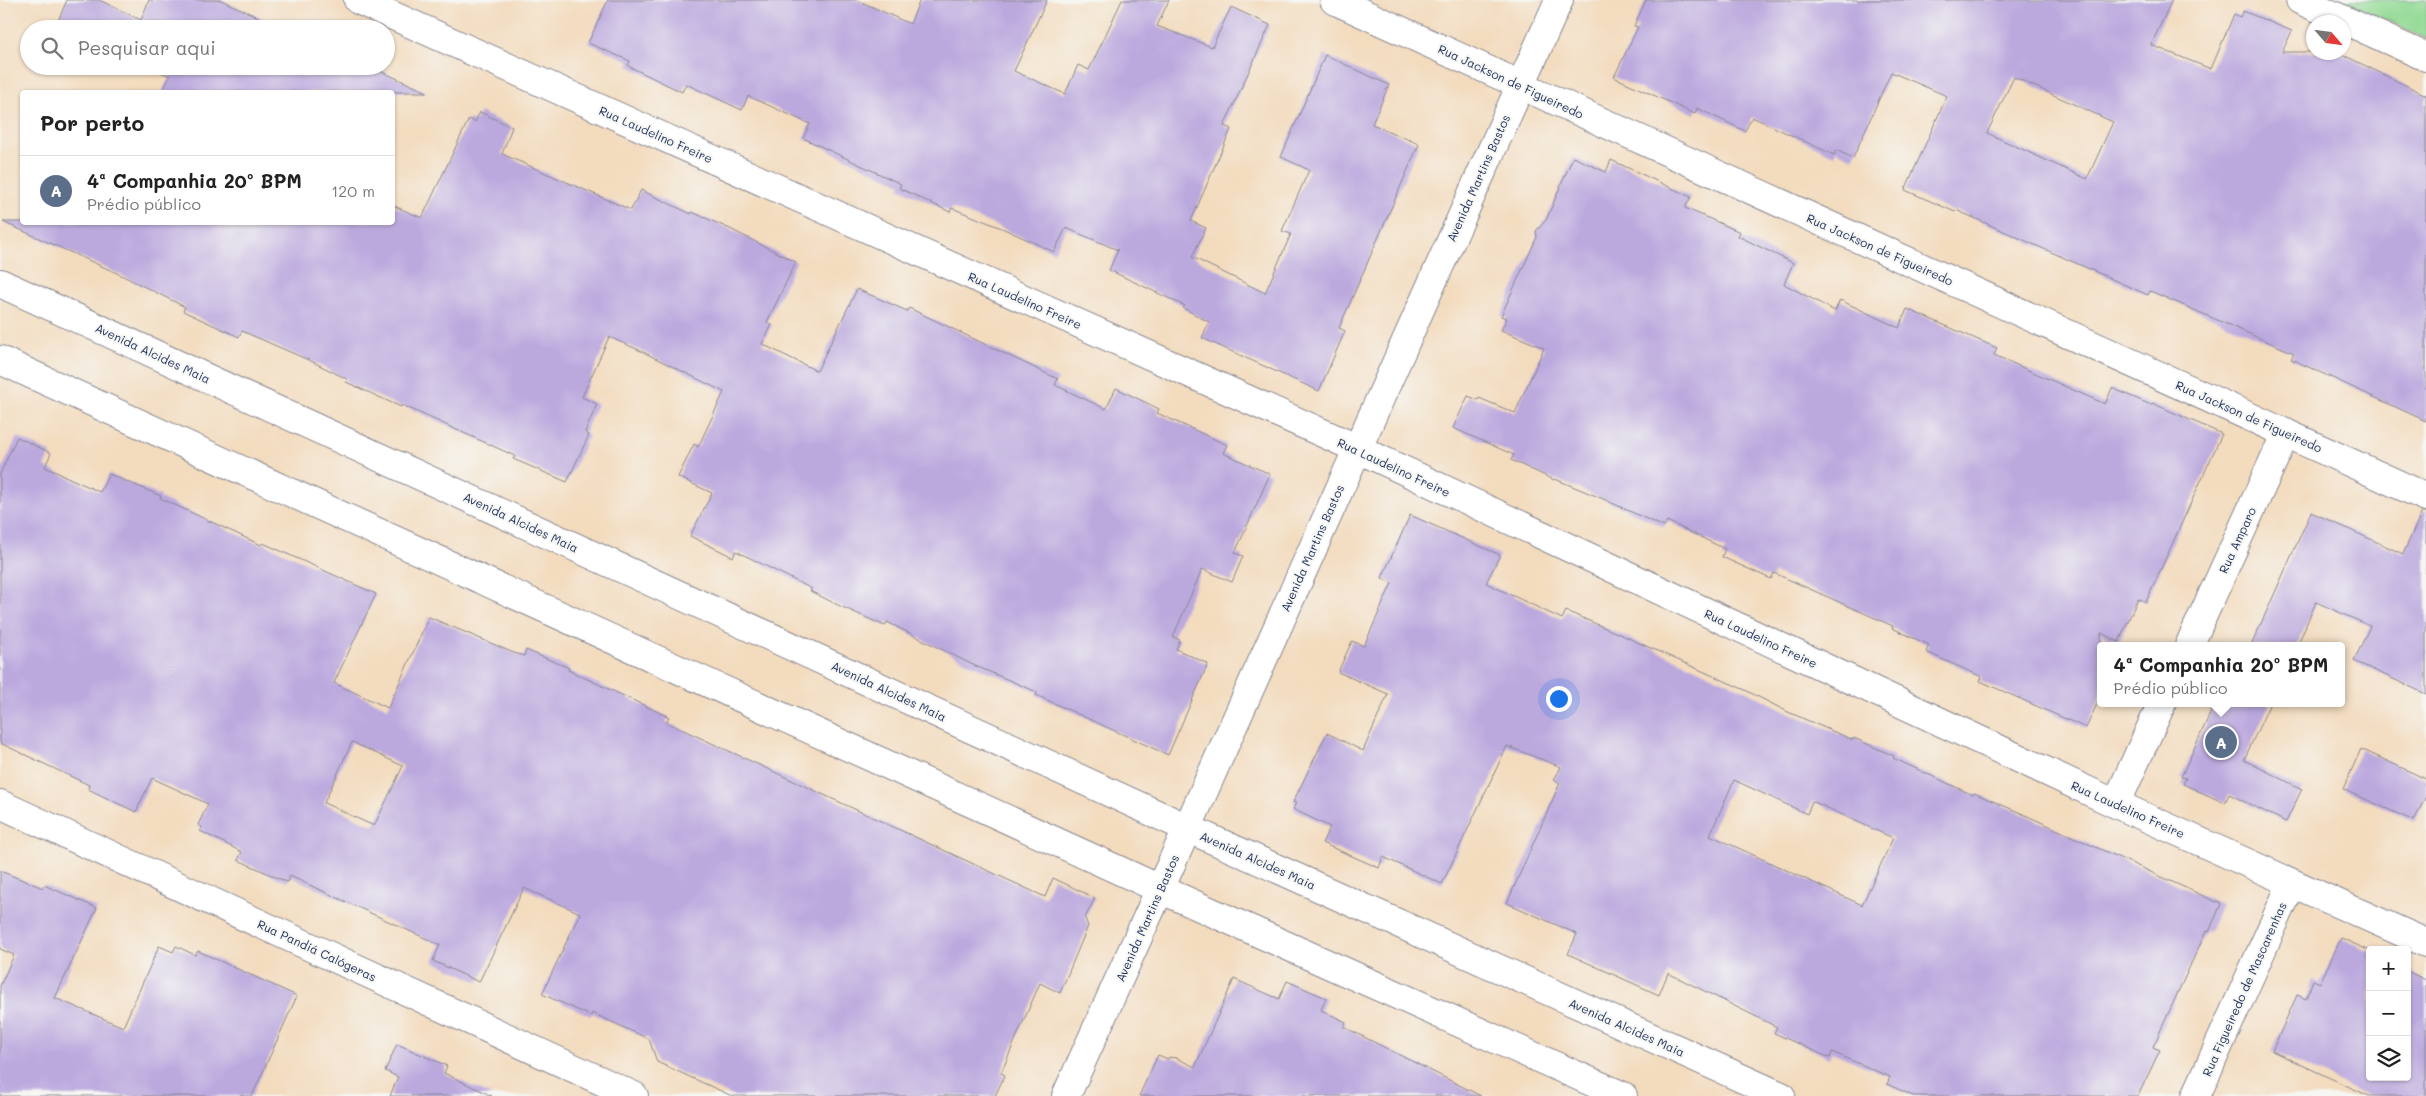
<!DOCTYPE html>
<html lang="pt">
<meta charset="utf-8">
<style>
:root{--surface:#fff;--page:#f2f2f2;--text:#222;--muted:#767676;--line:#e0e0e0;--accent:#0f766e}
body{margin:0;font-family:Mali,sans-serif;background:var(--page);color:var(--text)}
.controls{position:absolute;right:15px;bottom:15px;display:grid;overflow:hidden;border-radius:5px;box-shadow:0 1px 4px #0004}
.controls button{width:45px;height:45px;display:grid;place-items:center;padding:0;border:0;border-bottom:1px solid var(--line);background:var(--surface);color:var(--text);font:25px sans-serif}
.compass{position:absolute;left:2306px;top:15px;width:45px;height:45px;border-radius:50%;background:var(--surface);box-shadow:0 1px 4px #0004;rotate:118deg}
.you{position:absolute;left:1558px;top:698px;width:18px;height:18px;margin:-12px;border:4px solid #fff;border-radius:50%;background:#1a73e8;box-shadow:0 0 0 8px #1a73e833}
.badge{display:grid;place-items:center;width:32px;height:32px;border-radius:50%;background:var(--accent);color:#fff;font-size:16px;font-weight:700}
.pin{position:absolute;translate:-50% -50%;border:2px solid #fff;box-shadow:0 1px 5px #0006}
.popup{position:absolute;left:2097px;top:642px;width:248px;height:65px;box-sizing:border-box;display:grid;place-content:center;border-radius:5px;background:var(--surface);filter:drop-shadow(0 1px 4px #0005);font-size:16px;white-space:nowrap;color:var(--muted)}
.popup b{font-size:19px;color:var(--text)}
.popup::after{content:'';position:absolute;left:50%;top:100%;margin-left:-10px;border:10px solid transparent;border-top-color:var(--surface)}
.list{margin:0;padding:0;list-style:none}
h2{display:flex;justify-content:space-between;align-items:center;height:65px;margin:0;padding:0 20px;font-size:21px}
h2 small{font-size:16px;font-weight:400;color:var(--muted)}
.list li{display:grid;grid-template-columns:32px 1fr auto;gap:15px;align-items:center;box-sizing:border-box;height:70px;padding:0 20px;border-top:1px solid var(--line)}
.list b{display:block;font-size:19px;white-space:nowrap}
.list p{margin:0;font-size:16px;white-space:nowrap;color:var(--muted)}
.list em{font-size:16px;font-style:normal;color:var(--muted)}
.icon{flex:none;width:28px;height:28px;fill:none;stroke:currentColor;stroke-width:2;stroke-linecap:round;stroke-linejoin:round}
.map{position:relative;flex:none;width:2426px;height:1096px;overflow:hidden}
.search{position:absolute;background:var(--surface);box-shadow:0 1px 4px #0004;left:20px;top:20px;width:375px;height:55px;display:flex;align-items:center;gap:12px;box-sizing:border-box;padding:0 18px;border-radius:28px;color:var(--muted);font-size:19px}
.panel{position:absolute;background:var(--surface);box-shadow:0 1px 4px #0004;left:20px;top:90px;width:375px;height:135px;border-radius:5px}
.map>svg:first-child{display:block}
</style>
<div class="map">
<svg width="2426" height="1096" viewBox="0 0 2426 1096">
<rect width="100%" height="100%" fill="#f6f6f2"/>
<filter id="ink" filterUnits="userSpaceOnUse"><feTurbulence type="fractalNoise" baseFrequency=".02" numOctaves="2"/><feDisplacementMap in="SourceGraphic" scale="10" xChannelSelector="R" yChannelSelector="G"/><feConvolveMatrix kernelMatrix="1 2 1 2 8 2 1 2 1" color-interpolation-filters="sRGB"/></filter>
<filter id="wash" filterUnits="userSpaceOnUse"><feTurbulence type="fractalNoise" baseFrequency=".0096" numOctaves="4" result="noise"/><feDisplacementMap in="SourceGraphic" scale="20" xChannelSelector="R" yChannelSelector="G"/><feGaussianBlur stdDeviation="1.12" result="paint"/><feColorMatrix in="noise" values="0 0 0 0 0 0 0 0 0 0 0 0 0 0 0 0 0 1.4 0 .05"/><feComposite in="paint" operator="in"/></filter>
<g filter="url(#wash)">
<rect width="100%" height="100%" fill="#f3dbbe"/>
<path fill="#93da95" stroke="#57847a" d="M2342,0H2426V38Z"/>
<g id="blocks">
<path fill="#bba9de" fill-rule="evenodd" d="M67,0H99L141,20L149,0H221L285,29L55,28Z
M608,0H857L910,24L920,0H1047L1014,71L1065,94L1078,65L1089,70L1122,0H1169L1157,26L1212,47L1231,7L1270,25L1224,126L1231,129L1191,221L1206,228L1192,257L1265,293L1291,234L1282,231L1309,170L1281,157L1325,55L1389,85L1372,124L1419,144L1339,328L1345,331L1319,391L1202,338L1209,322L1183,308L1185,306L1109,270L1118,250L1066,228L1054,252L1004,229L952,208L950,212L899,188L901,184L803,138L810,124L748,96L742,110L686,84L682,92L628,66L630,61L588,43Z
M1646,0H2172L2151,45L2211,69L2234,14L2240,17L2243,11L2292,31L2282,52H2337L2426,95V421L2291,359L2294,353L2150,291L2148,295L1956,210L1955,212L1905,190L1947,96L1891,72L1853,158L1836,150L1834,155L1752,117L1745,131L1697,108L1695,114L1614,77L1638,27L1634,26ZM2014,77L2113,122L2087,179L1987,133Z
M146,66H369L427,92H162L170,76Z
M480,112L512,127L502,154L631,210L641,190L691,214L692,212L728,228L796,262L767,322L772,325L762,344L817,371L857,289L907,311L909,308L1058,379L1055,385L1106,409L1116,388L1159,409L1157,413L1227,445L1223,453L1270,474L1235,553L1243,556L1232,582L1202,569L1173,637L1180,640L1176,649L1208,664L1168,755L1036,695L1037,692L971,664L887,622L885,626L838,605L810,591L812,589L736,551L733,557L690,536L712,493L678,477L694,444L698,447L724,392L639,350L609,337L582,397L597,404L585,432L589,435L567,482L513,459L515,456L446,425L402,405L401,407L346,382L347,379L313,362L242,331L239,337L183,311L185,307L119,274L3,222H392V205L422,218L469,119L475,122Z
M1573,157L1606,172L1611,160L1691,197L1685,208L1740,232L1738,236L1793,263L1784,284L1835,311L1840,300L1899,328L1907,309L1997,348L1994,355L2105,404L2112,388L2151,405L2152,403L2222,434L2146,602L2138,598L2119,642L2101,633V695L2086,728L1980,681L1982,677L1926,652L1929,645L1892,628L1893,626L1774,573L1771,579L1722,557L1725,549L1667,521L1664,527L1601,498L1555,479L1554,480L1511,460L1514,455L1453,428L1468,396L1478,400L1479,398L1515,413L1544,348L1501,330L1507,318L1501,316L1537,237L1536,231L1546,220Z
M17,437L51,453L45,467L100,492L109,474L161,496L160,498L261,545L263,543L376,594L334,683L388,708L429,617L514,653L524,656L526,650L569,668L568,670L669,717L666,722L1045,897L1053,878L1095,898L1085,918L1088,926L1060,993L1040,983L1001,1073L1005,1075L995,1096H732L657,1062L649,1039L592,1013L591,1016L542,994L580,913L524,888L479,982L433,961L440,945L290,876L287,882L238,860L242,852L200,831L202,827L198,825L208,804L152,778L136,812L88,789L89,785L0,743V474ZM352,742L403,766L374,826L324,803Z
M2311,512L2403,554L2422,512H2426V694L2354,661L2370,626L2316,602L2297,646H2251Z
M1410,515L1500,555L1486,583L1562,619L1566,611L1617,633L1745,690L1788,712L1853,740L1854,738L1894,756L1893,758L1973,795L1974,793L2023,814L2221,904L2209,932L2206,931L2153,1047L2160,1050L2138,1096H1913L1887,1084L1890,1077L1832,1052L1830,1058L1774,1033L1777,1027L1668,973L1659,995L1568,954L1577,934L1507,903L1560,783L1554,780L1561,767L1507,746L1442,884L1383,857L1379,868L1322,843L1330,827L1293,809L1296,803L1293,802L1327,733L1363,751L1388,694L1338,672L1352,641L1364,646L1392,583L1382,578ZM1734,780L1807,814L1812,801L1893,838L1862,905L1710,835Z
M2215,703H2270L2244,760L2302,789L2286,822L2229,794L2225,803L2183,784L2186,778L2181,777Z
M2361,749L2426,779V796L2414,821L2343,789Z
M0,871L43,888L44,885L97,908L55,998L123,1027L159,946L173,952L176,946L195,955L198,951L297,996L252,1096H0V986L14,955L0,949Z
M2341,938L2370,951V1077H2407V971L2426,980V1096H2369L2272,1051L2297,995L2306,999L2313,980L2320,983Z
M1234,979L1279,999L1287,981L1326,998L1321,1010L1346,1022L1344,1027L1481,1096H1139L1158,1055L1168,1059L1169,1057L1176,1058L1195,1067Z
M397,1044L447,1066L444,1073L492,1096H390L398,1077L385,1071Z"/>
</g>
</g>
<g filter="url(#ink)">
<use href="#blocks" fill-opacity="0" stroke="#87858e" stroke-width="1"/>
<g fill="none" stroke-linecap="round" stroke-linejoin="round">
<g stroke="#87858e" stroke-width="30">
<path id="minor" d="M358,0L1356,448L2116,804L2426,943
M1334,0L2426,497
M2300,0L2426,57
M2189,646L2286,433
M0,804L634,1096
M2116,804L2162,703
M1066,1096L1160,889
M2196,1096L2292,883"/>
</g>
<g stroke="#87858e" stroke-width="30">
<path id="tertiary" d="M0,283L1187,828L1781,1096
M0,360L1160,889L1623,1096
M1160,889L1559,0"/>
</g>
<use href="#minor" stroke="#fff" stroke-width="28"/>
<use href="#tertiary" stroke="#fff" stroke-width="28"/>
</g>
</g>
<g text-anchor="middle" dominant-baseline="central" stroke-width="4" stroke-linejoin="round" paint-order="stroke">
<g font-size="12" fill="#1b2f5e" stroke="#f6f6f2">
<text transform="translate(1511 81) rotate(25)">Rua Jackson de Figueiredo</text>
<text transform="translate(656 134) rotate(24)">Rua Laudelino Freire</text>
<text transform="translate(1478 178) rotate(-66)">Avenida Martins Bastos</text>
<text transform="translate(1880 249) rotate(24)">Rua Jackson de Figueiredo</text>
<text transform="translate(1025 300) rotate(24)">Rua Laudelino Freire</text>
<text transform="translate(153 353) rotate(25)">Avenida Alcides Maia</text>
<text transform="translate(2249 416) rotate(24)">Rua Jackson de Figueiredo</text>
<text transform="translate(1394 467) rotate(25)">Rua Laudelino Freire</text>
<text transform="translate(521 522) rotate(25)">Avenida Alcides Maia</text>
<text transform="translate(2237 540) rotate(-65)">Rua Amparo</text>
<text transform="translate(1312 548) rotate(-66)">Avenida Martins Bastos</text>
<text transform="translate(1761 638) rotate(25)">Rua Laudelino Freire</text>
<text transform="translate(889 691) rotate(25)">Avenida Alcides Maia</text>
<text transform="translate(2128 809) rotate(24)">Rua Laudelino Freire</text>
<text transform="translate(1258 860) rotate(24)">Avenida Alcides Maia</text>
<text transform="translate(1147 918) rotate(-66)">Avenida Martins Bastos</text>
<text transform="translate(317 950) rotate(25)">Rua Pandiá Calógeras</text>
<text transform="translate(2244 989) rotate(-66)">Rua Figueiredo de Mascarenhas</text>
<text transform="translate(1627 1027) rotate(24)">Avenida Alcides Maia</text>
</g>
</g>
</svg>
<div class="controls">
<button>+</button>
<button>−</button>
<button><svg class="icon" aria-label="layers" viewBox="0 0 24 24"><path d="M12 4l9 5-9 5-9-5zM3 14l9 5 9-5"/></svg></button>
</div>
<svg class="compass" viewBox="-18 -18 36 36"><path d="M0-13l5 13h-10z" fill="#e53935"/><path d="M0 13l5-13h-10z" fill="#767676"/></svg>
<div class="you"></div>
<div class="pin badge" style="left:2221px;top:742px;background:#5c6f8a">A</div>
<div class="popup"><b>4ª Companhia 20º BPM</b>Prédio público</div>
<div class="search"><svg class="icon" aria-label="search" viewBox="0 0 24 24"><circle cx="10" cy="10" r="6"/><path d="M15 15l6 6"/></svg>Pesquisar aqui</div>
<section class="panel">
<h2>Por perto<small></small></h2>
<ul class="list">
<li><span class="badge" style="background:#5c6f8a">A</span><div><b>4ª Companhia 20º BPM</b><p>Prédio público</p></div><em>120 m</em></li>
</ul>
</section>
</div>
